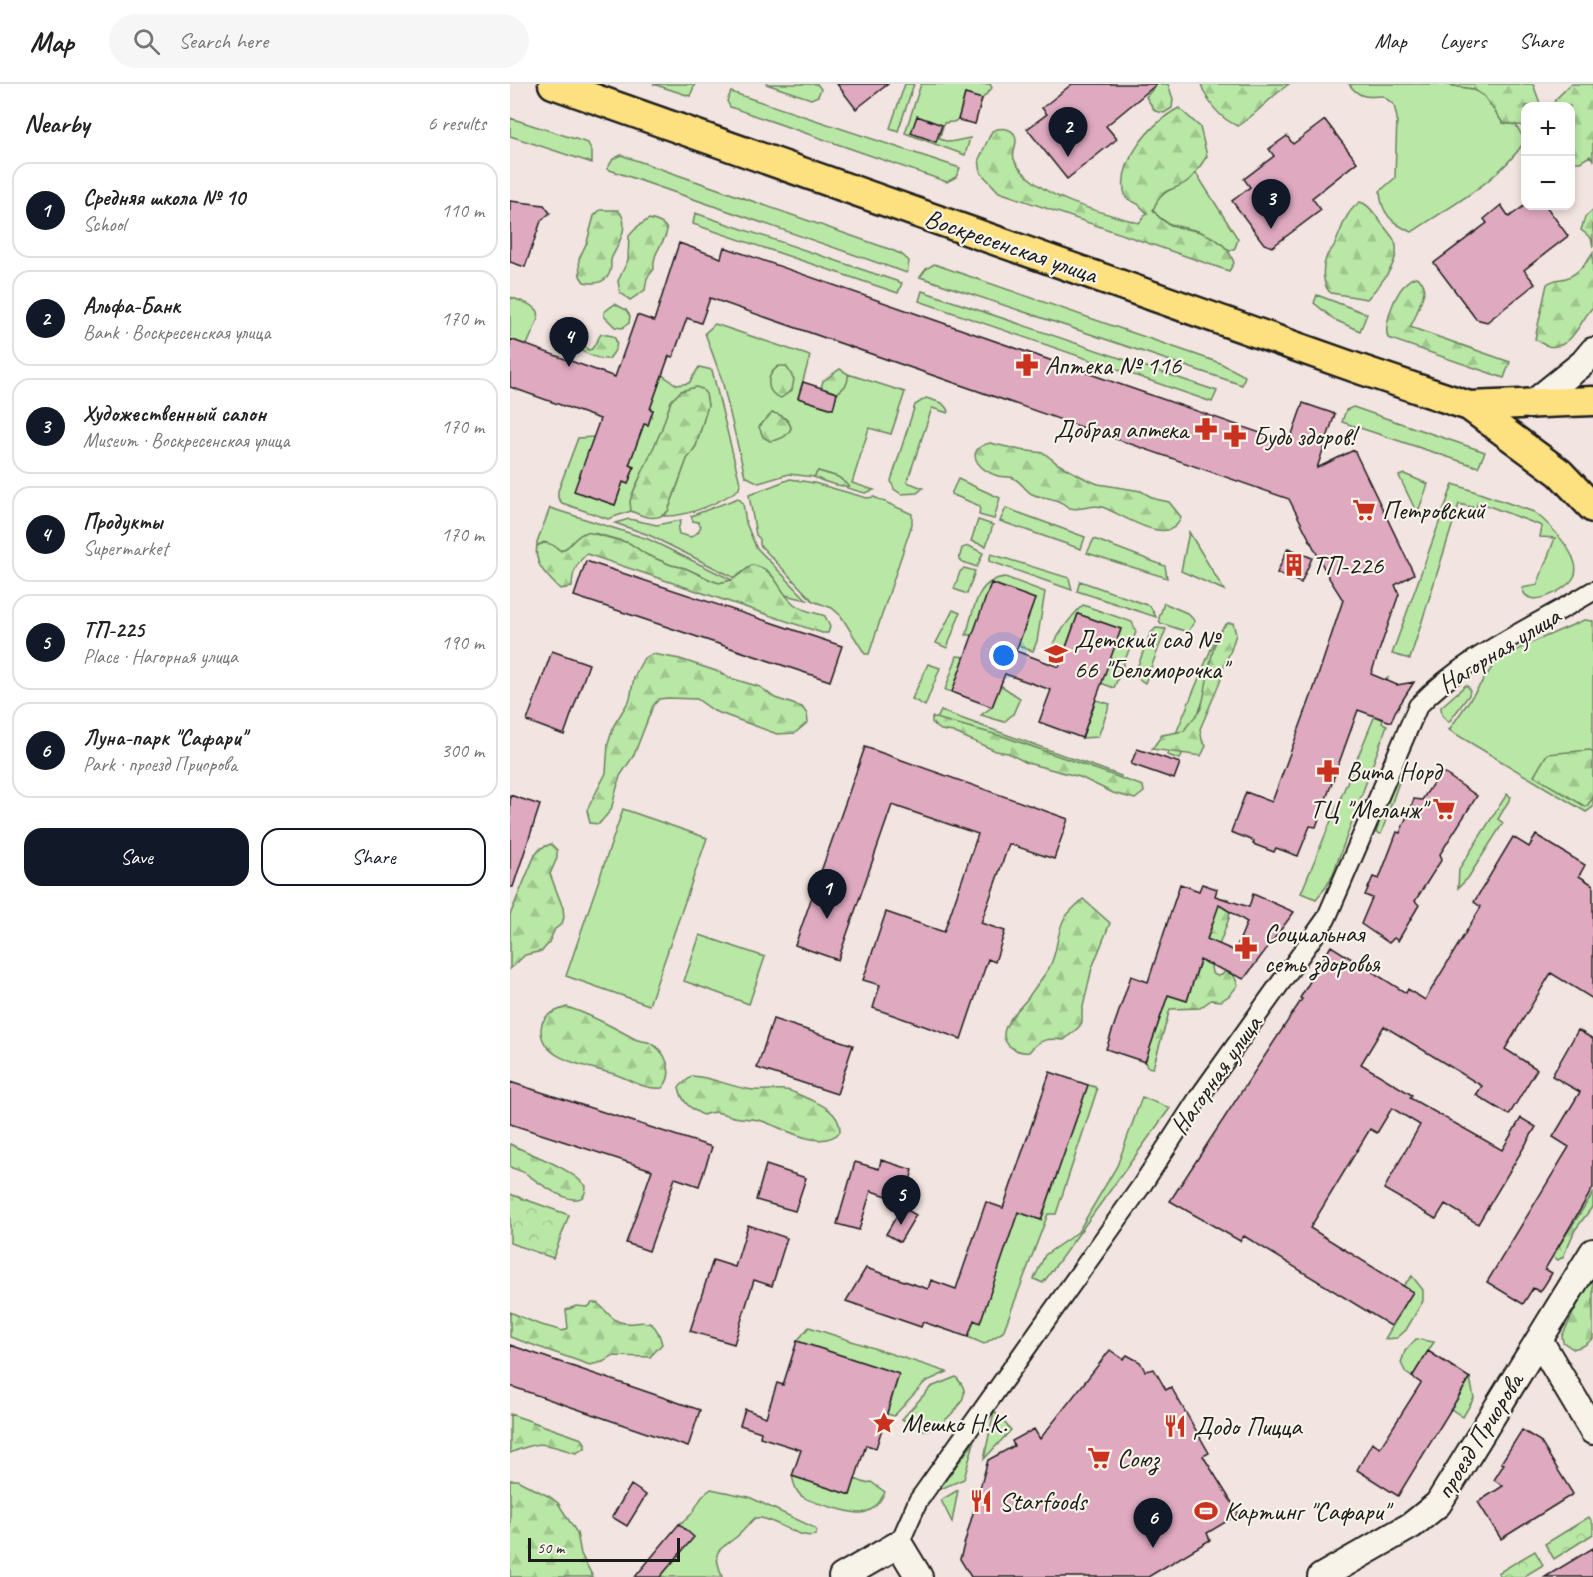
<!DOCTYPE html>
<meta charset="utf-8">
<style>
:root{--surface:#fff;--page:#f6f6f6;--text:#222;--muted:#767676;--line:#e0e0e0;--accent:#111827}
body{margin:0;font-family:Caveat,sans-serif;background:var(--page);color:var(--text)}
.controls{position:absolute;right:18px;top:18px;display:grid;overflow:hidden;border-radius:12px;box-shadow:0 3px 9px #0003}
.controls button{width:54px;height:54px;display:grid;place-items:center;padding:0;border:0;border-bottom:2px solid var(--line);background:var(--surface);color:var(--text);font:30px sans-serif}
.scale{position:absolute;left:18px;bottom:15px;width:152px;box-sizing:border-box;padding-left:6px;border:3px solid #1c1c1c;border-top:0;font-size:16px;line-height:21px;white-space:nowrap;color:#1c1c1c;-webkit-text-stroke:4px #f7f3e8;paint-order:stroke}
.you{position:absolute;left:494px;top:572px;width:21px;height:21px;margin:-15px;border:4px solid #fff;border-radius:50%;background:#1a73e8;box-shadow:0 0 0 9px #1a73e833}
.badge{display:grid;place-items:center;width:39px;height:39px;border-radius:50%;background:var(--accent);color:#fff;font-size:20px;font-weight:700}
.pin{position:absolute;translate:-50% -50px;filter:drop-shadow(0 2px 3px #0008)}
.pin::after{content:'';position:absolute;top:32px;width:21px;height:18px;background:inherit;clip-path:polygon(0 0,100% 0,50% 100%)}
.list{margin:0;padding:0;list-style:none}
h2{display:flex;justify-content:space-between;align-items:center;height:78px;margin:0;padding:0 24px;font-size:26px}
h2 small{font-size:20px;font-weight:400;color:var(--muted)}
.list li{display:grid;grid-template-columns:39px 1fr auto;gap:18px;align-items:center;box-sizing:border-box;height:96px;margin:0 12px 12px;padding:0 12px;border:2px solid var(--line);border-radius:18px}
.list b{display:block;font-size:22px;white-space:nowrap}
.list p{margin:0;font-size:20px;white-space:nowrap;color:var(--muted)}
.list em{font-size:20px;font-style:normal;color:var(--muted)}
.actions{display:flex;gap:12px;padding:18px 24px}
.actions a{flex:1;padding:14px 0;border:2px solid var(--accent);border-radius:18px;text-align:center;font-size:21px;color:var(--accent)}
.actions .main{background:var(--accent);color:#fff}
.icon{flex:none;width:33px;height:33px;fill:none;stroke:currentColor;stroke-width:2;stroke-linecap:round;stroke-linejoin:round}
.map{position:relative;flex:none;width:1083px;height:1493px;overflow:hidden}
header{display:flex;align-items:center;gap:36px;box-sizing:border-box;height:84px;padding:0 30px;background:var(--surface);border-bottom:2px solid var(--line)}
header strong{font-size:28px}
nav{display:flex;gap:33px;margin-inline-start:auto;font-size:21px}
.search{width:420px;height:54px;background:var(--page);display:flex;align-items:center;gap:15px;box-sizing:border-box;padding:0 21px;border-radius:33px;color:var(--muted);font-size:22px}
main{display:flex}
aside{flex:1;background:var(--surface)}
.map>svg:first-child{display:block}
</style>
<header>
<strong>Map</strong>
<div class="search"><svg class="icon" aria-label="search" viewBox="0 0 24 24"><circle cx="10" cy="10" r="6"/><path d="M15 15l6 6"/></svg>Search here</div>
<nav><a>Map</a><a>Layers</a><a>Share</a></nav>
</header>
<main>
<aside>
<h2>Nearby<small>6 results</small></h2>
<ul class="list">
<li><span class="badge">1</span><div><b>Средняя школа № 10</b><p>School</p></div><em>110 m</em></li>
<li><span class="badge">2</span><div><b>Альфа-Банк</b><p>Bank · Воскресенская улица</p></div><em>170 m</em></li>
<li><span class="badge">3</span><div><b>Художественный салон</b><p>Museum · Воскресенская улица</p></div><em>170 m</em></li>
<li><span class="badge">4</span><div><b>Продукты</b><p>Supermarket</p></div><em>170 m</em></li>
<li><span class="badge">5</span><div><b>ТП-225</b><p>Place · Нагорная улица</p></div><em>190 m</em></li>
<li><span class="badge">6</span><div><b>Луна-парк &quot;Сафари&quot;</b><p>Park · проезд Приорова</p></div><em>300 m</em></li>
</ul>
<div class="actions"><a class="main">Save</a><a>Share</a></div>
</aside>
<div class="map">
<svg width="1083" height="1493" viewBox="0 0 1083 1493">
<defs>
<pattern id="forest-firs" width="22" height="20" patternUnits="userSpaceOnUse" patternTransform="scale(1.5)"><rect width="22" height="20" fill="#b9e7a5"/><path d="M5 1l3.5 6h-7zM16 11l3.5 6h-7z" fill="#9ec68d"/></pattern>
<pattern id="park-crowns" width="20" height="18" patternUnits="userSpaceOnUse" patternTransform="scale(1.5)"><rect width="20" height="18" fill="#b9e7a5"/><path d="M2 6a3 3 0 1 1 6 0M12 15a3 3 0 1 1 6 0" fill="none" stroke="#9ec68d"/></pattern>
</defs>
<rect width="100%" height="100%" fill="#f2e4e0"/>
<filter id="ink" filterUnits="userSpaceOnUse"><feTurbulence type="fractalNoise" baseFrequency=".0167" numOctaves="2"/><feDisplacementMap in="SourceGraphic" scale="12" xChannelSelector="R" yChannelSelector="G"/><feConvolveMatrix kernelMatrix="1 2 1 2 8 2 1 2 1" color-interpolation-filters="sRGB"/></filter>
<g filter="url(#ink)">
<path fill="#b9e7a5" stroke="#6a8260" stroke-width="1.5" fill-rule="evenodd" d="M143,0H185L180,12Z
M256,0H307L311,5L308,12L301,15Z
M395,0H404L388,47L380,44Z
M411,0H480L482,4L472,15L455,10L448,36L443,38L434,39L429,55L440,58L460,54L455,71L395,49Z
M839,0H931L963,5L974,12L993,39L1006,41L1015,57C988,98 942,121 902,148C882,140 871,129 870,107L885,94L887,34L884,21L873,12C856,13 849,14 839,0Z
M221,8L450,84L446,93L437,98L220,23L217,17Z
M0,34L78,59L82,68V79L0,52Z
M111,71L379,165L391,170L399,177L397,189L97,85L103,75Z
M686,89L728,155L725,164L720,167C711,160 700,151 688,147C668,141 658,144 642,126C654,101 669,106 686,89Z
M185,129L392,199L388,209L183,140Z
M424,180L710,279L735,292L732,301L410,193L416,185Z
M412,207L707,307L702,318L409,217Z
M807,211L857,230L850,247L825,236L804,219Z
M0,213C39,227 31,226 17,261L0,255Z
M205,240L300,272L288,314L322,325C324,320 325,313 328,309C333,302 338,299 338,290L395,308L381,350L359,344L342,399L364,406L355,409L337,404C335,393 319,390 308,387L304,393L279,390L249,399L235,392L212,296L195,249ZM262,330C271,330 279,335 281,344L278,349L266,356L249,343Z
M189,283L202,286L230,399L229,405C209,419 178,433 153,432L158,427L177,375L186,362L198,321L162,317C155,340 145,362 135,383C128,399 119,410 121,427L98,435L52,419L48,414V407L68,354L84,353L65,407L105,421L113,398L118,400L124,384L119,381L134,340L138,341L143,326L140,325L152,291L167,301L179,299Z
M416,314L432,319L439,327L438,329L422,324L397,398L413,404L407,409L391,410L384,405L381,397L405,321Z
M843,323L975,368L968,383L832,338L836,326Z
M894,390L918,400L909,425H905L889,392Z
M280,395L304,399L357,414L364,413L402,430V440L359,570H355L331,532L322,524L303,517L250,461V455L246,451L239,411Z
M448,395L490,414L484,435L469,431L470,422L441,410Z
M943,400L1024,428C1037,438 1074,474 1064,493C1057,506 1017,528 1012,504L1027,501L1045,454L1030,453L1032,442L968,418L966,424L949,420L900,575L882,570Z
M228,414L233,419L236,439L246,463L297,516L275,511C263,496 264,485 242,481L225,494L139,451L105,439L119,435L147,441L171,436L168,446L169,450L181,453L188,448L191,442L188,438L183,437L181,432Z
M40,424L138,455L222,496L209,499L203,497L175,484L161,481L137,471L119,459L84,449L50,467L46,463L34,458L27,462V458Z
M496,424L575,453L571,465L490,437Z
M468,436L483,441L476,462L461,457Z
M679,448L714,506L671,487Z
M584,455L655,482L657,494L577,469Z
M459,462L473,469L467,483L453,478L449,475L452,464Z
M481,470L559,494L562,506L479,477Z
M454,484L465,487L457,510L444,505L450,488Z
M495,493L535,508L527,557L523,567L508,562L525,515L482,499L463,551H456C464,526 466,496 495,493Z
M570,497L640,522L646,533L567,507Z
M654,519L677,529L685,537L678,548L650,539L649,534Z
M573,521L622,538L626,548L604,604L591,599L611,545L568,530L551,577L539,572C543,556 561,532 573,521Z
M443,526L450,529L437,564L426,559Z
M1074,536L1083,537V723L1076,728L939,646L985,579L1016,561Z
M646,544L656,545L635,599L624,592L640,550Z
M704,558L715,562L670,675L657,671Z
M447,572L455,573L442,608L435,606Z
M418,580L430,584L415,622L402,615Z
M878,594L868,623L876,626L872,639L877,641L823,790L816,803L806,815L791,809L866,629L870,599Z
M490,601L510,614L503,630L494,638L471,631L482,623Z
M956,601L960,605L959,611L939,638L932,631L931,623Z
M586,616L600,620L588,653L572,654Z
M431,627L611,692L608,701L424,641Z
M890,671L896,678L871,750L866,749Z
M997,710L1001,713L988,735L993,739L958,794L948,804L949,785Z
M113,725L197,754L139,921L56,892Z
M190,851L255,873L239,920L174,897Z
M578,1001L585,1003L587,1006L546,1130H538L493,1248L474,1260L458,1253L464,1236L470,1238L508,1128L531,1136Z
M632,1013L660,1024L533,1199L524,1195L535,1171L568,1148L607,1082Z
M902,1192L913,1206V1217L896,1246L887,1254L875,1255L902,1209L893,1202Z
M299,1243L437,1288L415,1298L384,1332L377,1330L389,1290L287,1257Z
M906,1255L924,1258L902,1293L896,1289L891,1279L895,1267Z
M446,1293C450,1298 455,1303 454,1310C453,1321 429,1345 418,1346C409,1347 399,1339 392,1335L421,1303Z
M960,1294L964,1314L953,1333L941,1325Z
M484,1327L501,1346L474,1375Z
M464,1358L454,1395L428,1406Z
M282,1392L340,1411L345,1395L355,1399L361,1398L375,1408C370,1418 364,1427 352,1429C343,1430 300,1418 293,1413C286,1409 284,1400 282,1392Z
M201,1405L239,1413L303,1443L307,1447L305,1451C288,1456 260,1431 245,1434C238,1440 232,1449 225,1454C205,1470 203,1465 212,1493H150L183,1453L169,1440C190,1428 183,1417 201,1405Z
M448,1406L442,1438L431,1416Z"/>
<path fill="url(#forest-firs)" stroke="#6a8260" stroke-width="1.5" d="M647,0H658L663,15L662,24L654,29L645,27L636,13Z
M691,0H779C760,13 747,30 728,42C710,35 697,18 691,0Z
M931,0H1023L1031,22H1016L1015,42L993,39L974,12L963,5Z
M1061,0H1083V76L1080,72L1070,78H1061L1060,22H1043L1045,16Z
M669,24L690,43L697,72C691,80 687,89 679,96C662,110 654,99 643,126C648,133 653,138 661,141C670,145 680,145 690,148C705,153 719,163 724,179L719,187L489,108L471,89L469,75L482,47C491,43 506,43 506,57C506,63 502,68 504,75C506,82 513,88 518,93C546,119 593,128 629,139L637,129L628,120L616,114C604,81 641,38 669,24Z
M850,118C859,120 864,130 870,137C874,143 880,149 884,156C894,175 869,202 857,215L821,209C812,202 812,184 816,174C817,169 822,166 824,162C832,146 834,129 850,118Z
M90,126H108C121,140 109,159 102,173C100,178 101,177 101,182C100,198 87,201 74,198L70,192L69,175L77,158L84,132Z
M1083,126V163L1081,154L1071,146L1075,133Z
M139,135C178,144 140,160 144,185L137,194L135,206L120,216L110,208L108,197L118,176L119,152L128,142Z
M1083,169V223C1070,236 1062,267 1038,262C1034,261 1028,257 1025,255L1037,200C1044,195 1049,196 1056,194C1068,190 1076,179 1083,169Z
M906,193C919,201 914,208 910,220C907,229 905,235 900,243L1000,278L994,294L878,254C872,239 889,196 906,193Z
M105,220L116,226L120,232L119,239L112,244L105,243L94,232V228Z
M91,250L103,252C111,260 104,268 99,275C85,276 72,268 61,260V256L65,253C75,254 72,260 78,266L82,265Z
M269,282H276L284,295L282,306L271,314C255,309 255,291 269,282Z
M330,285L338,290C339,300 335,303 327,309L311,304L313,297Z
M186,303L192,305L196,310L198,321L186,362L177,375L158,427C147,438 134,433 121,427L120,417L122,411L151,347L161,317L171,307Z
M262,329C271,330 279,336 281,344C278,352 269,356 260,357L253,353L249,343Z
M480,359L510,366L534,369L548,380L576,395L588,400L631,407L645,415L659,418L671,433C660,466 611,429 592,423C581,420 571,427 560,424C556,422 553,419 548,417C540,413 530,414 522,410C515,406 512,399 505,395C499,391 494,394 488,392C469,387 452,366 480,359Z
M308,387L328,393L339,402C329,403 314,398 304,393Z
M77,448L119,459L137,471L161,481L175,484L203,497L209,499L222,496L242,481C268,486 266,505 284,520C294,528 304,528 315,532L320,543L318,549H312L77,470C66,479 62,489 62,503L50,505C38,493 23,480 27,462C37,456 42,460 51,467C62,463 64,451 77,448Z
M718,539H723L726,550L721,566L714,581L710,598L690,645L692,656L696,662L691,672L642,665L652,651L674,647C678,638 687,633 691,624C698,604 700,549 718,539Z
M143,570L170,575L209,588L220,594L250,603L265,614L292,623L297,630L298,638L285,649L267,650L204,627L187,615L158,614L149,615L143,622L124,671L110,692L101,726L89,740L80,739L77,726L96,689L98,660L104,641L120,615L124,594L129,583L134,574Z
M422,633L495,653L633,702L634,708L625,715L603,709L570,693L517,679L498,669L486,667L443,648L431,646L424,641L422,638Z
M1080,666L1083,669V714L1076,723L1024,692L1037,670Z
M41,760L47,766V774L40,790L53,824L54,833L52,840L45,845L38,860L32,867L15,871L0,885V831L25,771L31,764Z
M711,814L719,815L721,820L719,834L701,883L702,889L707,892L712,891L715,887L724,892L728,901L720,911L711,917L701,916L690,924L660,925L643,984L637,983L635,978L658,911L677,917Z
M573,815L600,839L582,884L572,927V938L569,943L554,956C538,954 529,955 519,968C512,969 507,967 502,964C480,949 509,926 518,914C524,904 533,894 539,884C548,868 546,851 554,835C558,828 567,821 573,815Z
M57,923C81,931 103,943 125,955C129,957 134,957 138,958C156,965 166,990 152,1004C134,1006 120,995 104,990C82,983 30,977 31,945C32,930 46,927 57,923Z
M182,992C201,993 219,1002 237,1005C249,1008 262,1005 275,1006C281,1006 286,1010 292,1012C308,1019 331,1027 330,1048C310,1068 274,1044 252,1037C243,1034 233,1035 224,1033C212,1030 205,1025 193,1031C179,1024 172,1018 169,1003Z
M0,1060C26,1073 55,1081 76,1102C76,1134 29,1099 18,1091C13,1087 6,1086 0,1083Z
M1083,1109V1122L1065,1146L1053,1173L1048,1176L1044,1173L1045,1168Z
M1083,1189V1255L1073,1262L1063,1265L1053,1258L1052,1252Z
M82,1219H87C96,1225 100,1235 110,1238C129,1244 143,1225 152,1260L140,1273L102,1272L93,1278L80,1281L0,1253V1228L28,1240L53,1247L58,1244L56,1226L66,1222L78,1223Z
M0,1330L72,1355L75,1359V1364L66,1369C32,1360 35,1355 0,1369Z
M0,1396H7L40,1413L48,1419L67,1449L71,1470L83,1493H0Z"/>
<path fill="url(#park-crowns)" stroke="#6a8260" stroke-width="1.5" d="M0,1110L59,1131L43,1174L0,1159Z
M1079,1433L1083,1440V1450L1044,1475L1035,1460Z
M1025,1467L1033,1481L1013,1493H991L988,1489Z"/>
<path fill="#dfa9bf" stroke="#1c1c1c" stroke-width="1.5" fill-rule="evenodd" d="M327,0H378L346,25Z
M562,0H647L596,42L607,55L557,95L517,45L537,30L532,24Z
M455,10L472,15L465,40L448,36Z
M407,32L432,41L426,58L401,49Z
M815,36L847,78L802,114L811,126L762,163L754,160L722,117L740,103L734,95L764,72L759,65L777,52L783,60Z
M0,117L34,121L40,129L31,137L15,183L0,178Z
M991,121L999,133L1014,122H1036L1058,152L1014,186L1025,200L977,238L966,235L924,179L977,139L974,135Z
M169,159L211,174L214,163L779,359L793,319L825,330L807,384L844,366L904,490L885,501L889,510L861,590L887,601L904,598L885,628L881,638L848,626L806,743L800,742L788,772L766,764L764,768L743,760L744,757L721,748L736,708L762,718L803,607L833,516L819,494L779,415L200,214L191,239L177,234L163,273L159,272L140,325L143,326L138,341L134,340L119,381L124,383L118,400L113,398L105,421L64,407L90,335L0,303V255L105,293L127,231L144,237Z
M293,298L327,309L323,325L288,314Z
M778,464L802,474L791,499L767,489Z
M76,477L332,562L320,597L64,512Z
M481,499L525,515L506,567L549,583L568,530L611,545L572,654L529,638L541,606L495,590L482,623L442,608Z
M42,567L79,580L54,651L17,637Z
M355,663L558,735L544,775L499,760L471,839L495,847L485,878L478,875L451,955L363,924L370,901L353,896L376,828L434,848L468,750L382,721L328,876L285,861Z
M627,665L670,679L664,695L621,680Z
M931,687L967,712L930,770L932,775L905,817L909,821L888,857L884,854L879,859L851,840L862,814L855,811L863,793L869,795L887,748L890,749L904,715L912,716Z
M0,711L30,721L3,803H0Z
M1026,751L1075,781L1069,792L1083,801V915L1041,889L995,965L1027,985L999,1031L966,1011L972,1002L874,942L851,980L902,1011L900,1014L992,1066L1011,1034L1026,1043L968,1140L935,1120L926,1135L874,1105L910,1041L882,1024L867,1049L860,1045L800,1144L903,1208L881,1242L734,1152L730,1157L660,1117L792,915L790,914L821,862L896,909L898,905L915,916L971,823L964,818L1003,753L1019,763Z
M670,800L689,807L692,800L707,805L705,812L739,823L743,810L784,828L734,895L690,876L677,917L658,911L635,978L596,965L621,892L638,898ZM709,821L737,838L725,867L697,855Z
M263,935L343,961L327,1010L247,984Z
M1068,946L1083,955V1104L1035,1185L1042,1189L1036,1199L1030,1208L1023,1204L1013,1220L977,1198L1059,1063L1043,1053L1070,1008L1042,992Z
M540,988L578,1001L531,1136L508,1128L470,1239L464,1236L458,1253L413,1238L411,1243L336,1217L356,1184L418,1205L421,1196L446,1205L476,1118L493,1124Z
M0,998L202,1063L189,1102L165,1094L139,1167L116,1159L142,1086L0,1040Z
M371,1076L403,1086L394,1117L361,1107L349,1146L327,1140L345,1078L369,1085Z
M256,1081L296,1094L285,1127L246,1116Z
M392,1123L406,1131L390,1158L376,1150Z
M238,1141L277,1154L262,1202L244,1196L224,1260L180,1247L203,1176L225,1183Z
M287,1257L389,1290L366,1364L356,1361L340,1411L282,1392L291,1366L250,1353L251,1348L230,1341L235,1325L256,1333L267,1299L273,1301Z
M0,1261L190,1326L178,1363L0,1302Z
M600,1266L613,1275L617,1271L630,1278L635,1287L644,1285L656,1306L661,1303L699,1369L693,1372L729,1430L697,1449L700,1456L638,1493H461L450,1475L478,1376L504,1362L502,1357L524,1345L530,1355Z
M918,1267L960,1294L888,1412L847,1386L862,1359L870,1364L911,1299L902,1293Z
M1012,1346L1030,1357L1063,1410L991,1455L968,1418L993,1402L984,1396L994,1380L991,1379Z
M121,1401L136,1411L117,1442L102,1433Z
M169,1440L184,1453L150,1493H125Z
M1083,1464V1493H1035Z"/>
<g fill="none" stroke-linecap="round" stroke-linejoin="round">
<g stroke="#1c1c1c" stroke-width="22">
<path id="street" d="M389,1460L408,1417L632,1101L687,1016L816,835L908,622C956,571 1024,543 1083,507"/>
</g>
<g stroke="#1c1c1c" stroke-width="30">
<path id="secondary" d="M1021,321L1073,279L1083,267
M1029,1256L1083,1347
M332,1493L389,1460L409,1493
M811,1493L902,1441L928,1420L1083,1168"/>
</g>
<g stroke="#1c1c1c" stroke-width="33">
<path id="primary" d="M43,0L852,286L959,322L1050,389L1083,424
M959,322L1083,317"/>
</g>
<use href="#street" stroke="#f7f3e8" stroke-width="18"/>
<use href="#secondary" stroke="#f7f3e8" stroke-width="26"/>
<use href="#primary" stroke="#fde080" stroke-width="28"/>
</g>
</g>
<defs>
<g id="pharmacy-bare" transform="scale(1.8)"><path d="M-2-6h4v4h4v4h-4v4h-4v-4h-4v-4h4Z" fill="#c8321e" stroke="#f7f3e8" stroke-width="2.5" paint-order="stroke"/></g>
<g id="supermarket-bare" transform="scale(1.8)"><path d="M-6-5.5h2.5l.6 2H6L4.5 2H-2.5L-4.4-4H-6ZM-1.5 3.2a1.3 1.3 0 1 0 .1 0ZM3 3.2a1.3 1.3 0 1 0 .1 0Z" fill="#c8321e" stroke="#f7f3e8" stroke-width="2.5" paint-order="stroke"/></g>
<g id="building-bare" transform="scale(1.8)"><path d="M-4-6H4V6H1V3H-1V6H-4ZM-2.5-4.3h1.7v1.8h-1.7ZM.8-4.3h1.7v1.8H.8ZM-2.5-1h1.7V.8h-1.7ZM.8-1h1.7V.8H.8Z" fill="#c8321e" stroke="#f7f3e8" stroke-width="2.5" paint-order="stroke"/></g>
<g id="school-bare" transform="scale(1.8)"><path d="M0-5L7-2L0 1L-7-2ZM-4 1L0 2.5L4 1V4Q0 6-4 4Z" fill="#c8321e" stroke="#f7f3e8" stroke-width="2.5" paint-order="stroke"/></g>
<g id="sight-bare" transform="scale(1.8)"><path d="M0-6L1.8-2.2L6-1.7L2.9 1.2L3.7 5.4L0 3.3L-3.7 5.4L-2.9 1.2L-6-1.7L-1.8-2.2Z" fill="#c8321e" stroke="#f7f3e8" stroke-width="2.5" paint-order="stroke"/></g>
<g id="restaurant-bare" transform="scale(1.8)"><path d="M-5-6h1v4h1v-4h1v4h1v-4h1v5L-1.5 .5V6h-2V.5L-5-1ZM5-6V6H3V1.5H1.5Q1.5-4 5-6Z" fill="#c8321e" stroke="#f7f3e8" stroke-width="2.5" paint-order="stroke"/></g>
<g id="stadium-bare" transform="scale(1.8)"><path d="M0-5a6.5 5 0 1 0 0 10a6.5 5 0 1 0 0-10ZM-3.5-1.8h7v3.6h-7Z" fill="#c8321e" stroke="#f7f3e8" stroke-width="2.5" paint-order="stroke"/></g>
</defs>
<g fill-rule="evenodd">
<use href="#pharmacy-bare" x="517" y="281"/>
<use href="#pharmacy-bare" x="696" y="345"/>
<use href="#pharmacy-bare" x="725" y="352"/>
<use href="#supermarket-bare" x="854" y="426"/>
<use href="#building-bare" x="784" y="481"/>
<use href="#school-bare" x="546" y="570"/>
<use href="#pharmacy-bare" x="818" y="687"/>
<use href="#supermarket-bare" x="934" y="725"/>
<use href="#pharmacy-bare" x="736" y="864"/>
<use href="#sight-bare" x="374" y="1339"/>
<use href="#restaurant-bare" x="665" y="1342"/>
<use href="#supermarket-bare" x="589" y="1374"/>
<use href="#restaurant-bare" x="471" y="1417"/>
<use href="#stadium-bare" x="696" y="1427"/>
</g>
<g text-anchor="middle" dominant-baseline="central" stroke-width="4.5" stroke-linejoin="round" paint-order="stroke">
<g font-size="26" fill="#1c1c1c" stroke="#f7f3e8">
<text transform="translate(501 162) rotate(19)">Воскресенская улица</text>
<text transform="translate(989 566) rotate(-32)">Нагорная улица</text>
<text transform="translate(706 991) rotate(-55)">Нагорная улица</text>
<text transform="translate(969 1352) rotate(-58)">проезд Приорова</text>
</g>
<g font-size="26" fill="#1c1c1c" stroke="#f7f3e8" text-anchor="start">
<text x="535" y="281">Аптека № 116</text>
<text x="678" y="345" text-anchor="end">Добрая аптека</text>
<text x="743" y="352">Будь здоров!</text>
<text x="872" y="426">Петровский</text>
<text x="802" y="481">ТП-226</text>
<text x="564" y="555">Детский сад №<tspan x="564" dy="30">66 "Беломорочка"</tspan></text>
<text x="836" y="687">Вита Норд</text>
<text x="916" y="725" text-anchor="end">ТЦ "Меланж"</text>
<text x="754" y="849">Социальная<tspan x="754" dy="30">сеть здоровья</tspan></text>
<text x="392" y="1339">Мешко Н.К.</text>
<text x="683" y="1342">Додо Пицца</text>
<text x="607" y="1374">Союз</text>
<text x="489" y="1417">Starfoods</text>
<text x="714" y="1427">Картинг "Сафари"</text>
</g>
</g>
</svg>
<div class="controls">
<button>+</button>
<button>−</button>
</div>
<div class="scale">50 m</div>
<div class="you"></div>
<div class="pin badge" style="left:317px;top:835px">1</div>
<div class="pin badge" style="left:558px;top:73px">2</div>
<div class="pin badge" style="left:761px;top:145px">3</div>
<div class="pin badge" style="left:59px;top:283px">4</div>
<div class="pin badge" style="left:391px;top:1141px">5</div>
<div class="pin badge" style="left:643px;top:1464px">6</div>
</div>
</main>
